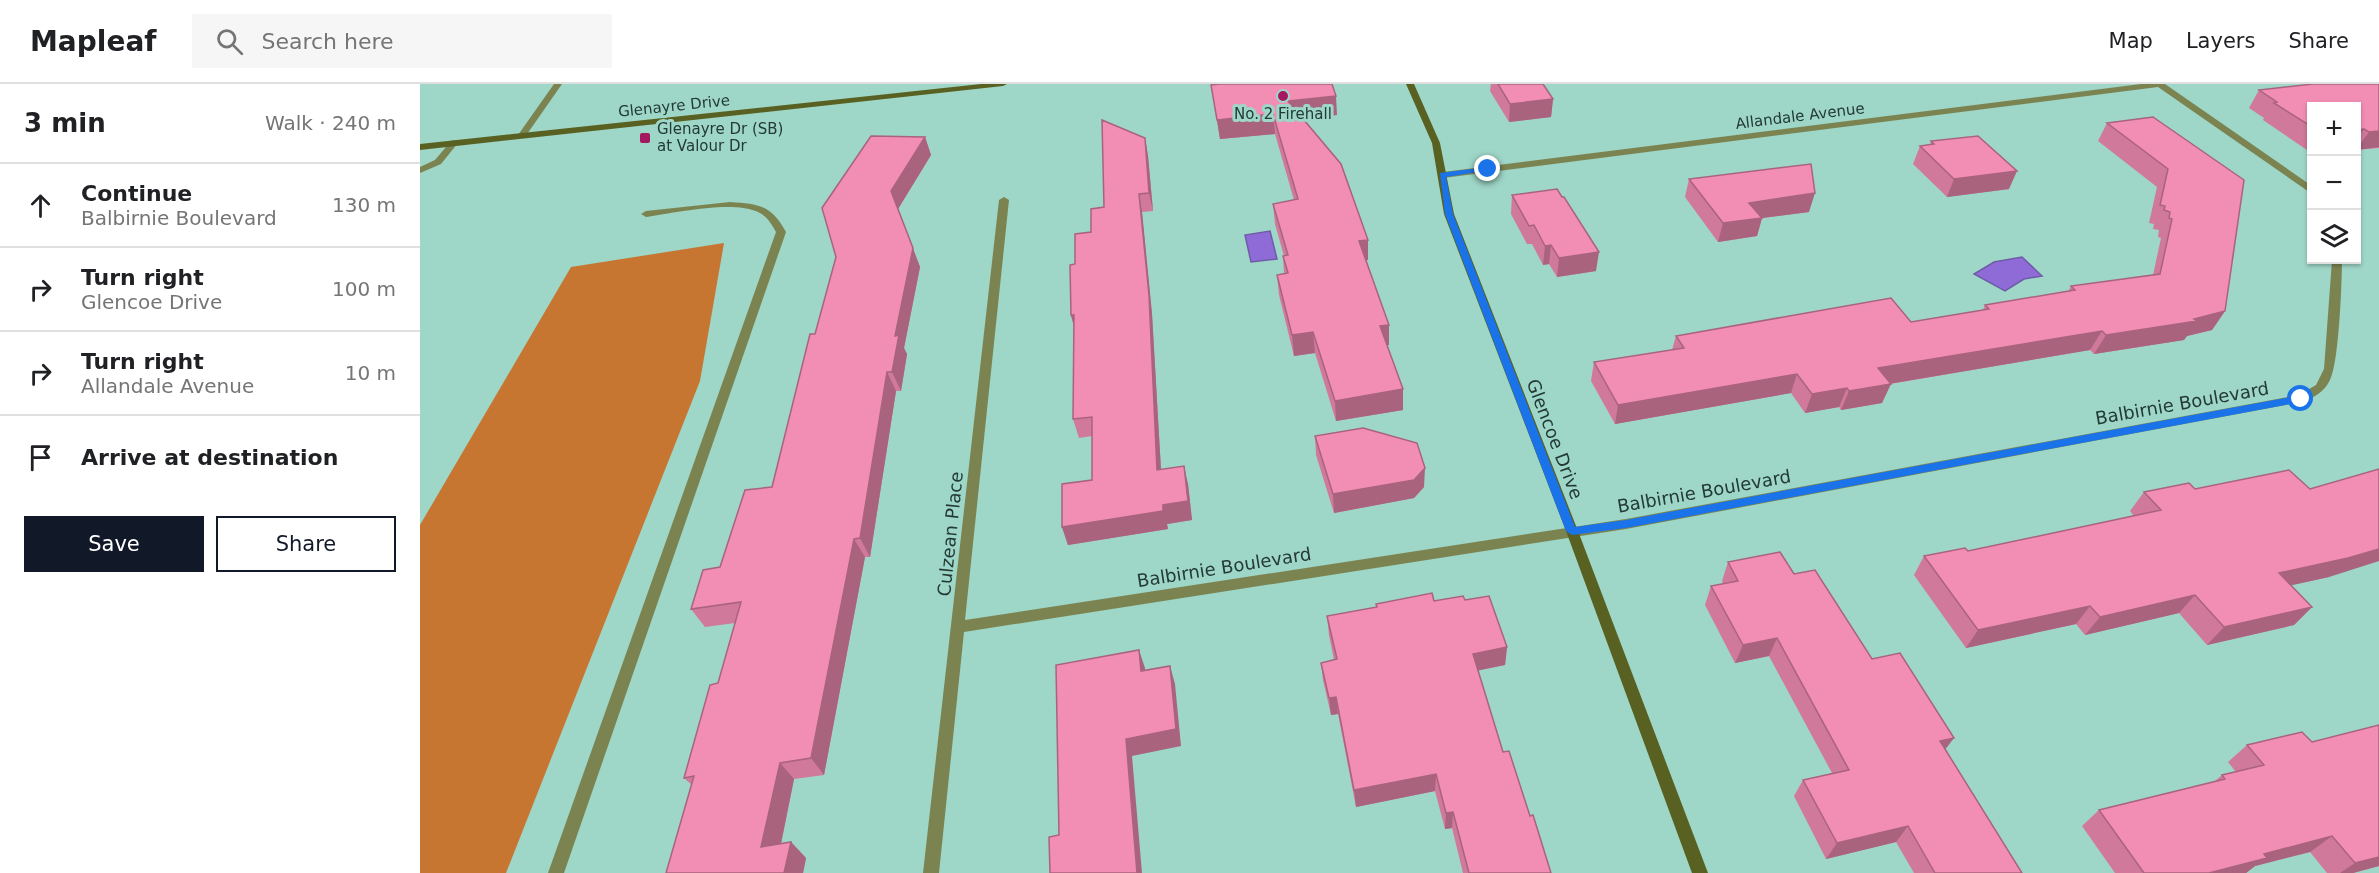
<!DOCTYPE html>
<meta charset="utf-8">
<style>
:root{--surface:#fff;--page:#f6f6f6;--text:#202124;--muted:#757577;--line:#e0e0e0;--accent:#111827}
body{margin:0;font-family:"DejaVu Sans",sans-serif;background:var(--page);color:var(--text)}
.controls{position:absolute;right:18px;top:18px;display:grid;overflow:hidden;border-radius:0px;box-shadow:0 2px 4px #0004}
.controls button{width:54px;height:54px;display:grid;place-items:center;padding:0;border:0;border-bottom:2px solid var(--line);background:var(--surface);color:var(--text);font:30px sans-serif}
.stop{position:absolute;width:18px;height:18px;margin:-14px;border:4px solid #1a73e8;border-radius:50%;background:#fff}
.stop.end{background:#1a73e8;border-color:#fff;box-shadow:0 2px 6px #0008}
.list{margin:0;padding:0;list-style:none}
h2{display:flex;justify-content:space-between;align-items:center;height:78px;margin:0;padding:0 24px;font-size:26px}
h2 small{font-size:20px;font-weight:400;color:var(--muted)}
.list li{display:grid;grid-template-columns:39px 1fr auto;gap:18px;align-items:center;box-sizing:border-box;height:84px;padding:0 24px;border-top:2px solid var(--line)}
.list b{display:block;font-size:22px;white-space:nowrap}
.list p{margin:0;font-size:20px;white-space:nowrap;color:var(--muted)}
.list em{font-size:20px;font-style:normal;color:var(--muted)}
.actions{display:flex;gap:12px;padding:18px 24px}
.actions a{flex:1;padding:14px 0;border:2px solid var(--accent);border-radius:0px;text-align:center;font-size:21px;color:var(--accent)}
.actions .main{background:var(--accent);color:#fff}
.icon{flex:none;width:33px;height:33px;fill:none;stroke:currentColor;stroke-width:2;stroke-linecap:round;stroke-linejoin:round}
.map{position:relative;flex:none;width:1959px;height:789px;overflow:hidden}
header{display:flex;align-items:center;gap:36px;box-sizing:border-box;height:84px;padding:0 30px;background:var(--surface);border-bottom:2px solid var(--line)}
header strong{font-size:28px}
nav{display:flex;gap:33px;margin-inline-start:auto;font-size:21px}
.search{width:420px;height:54px;background:var(--page);display:flex;align-items:center;gap:15px;box-sizing:border-box;padding:0 21px;border-radius:0px;color:var(--muted);font-size:22px}
main{display:flex}
aside{flex:1;background:var(--surface)}
.map>svg:first-child{display:block}
</style>
<header>
<strong>Mapleaf</strong>
<div class="search"><svg class="icon" aria-label="search" viewBox="0 0 24 24"><circle cx="10" cy="10" r="6"/><path d="M15 15l6 6"/></svg>Search here</div>
<nav><a>Map</a><a>Layers</a><a>Share</a></nav>
</header>
<main>
<aside>
<h2>3 min<small>Walk · 240 m</small></h2>
<ul class="list">
<li><svg class="icon" aria-label="ahead" viewBox="0 0 24 24"><path d="M12 20V5M6 11l6-6 6 6"/></svg><div><b>Continue</b><p>Balbirnie Boulevard</p></div><em>130 m</em></li>
<li><svg class="icon" aria-label="right" viewBox="0 0 24 24"><path d="M7 20v-9h11M14 6l5 5-5 5"/></svg><div><b>Turn right</b><p>Glencoe Drive</p></div><em>100 m</em></li>
<li><svg class="icon" aria-label="right" viewBox="0 0 24 24"><path d="M7 20v-9h11M14 6l5 5-5 5"/></svg><div><b>Turn right</b><p>Allandale Avenue</p></div><em>10 m</em></li>
<li><svg class="icon" aria-label="arrive" viewBox="0 0 24 24"><path d="M6 21V4h12l-3 4 3 4H6"/></svg><div><b>Arrive at destination</b></div></li>
</ul>
<div class="actions"><a class="main">Save</a><a>Share</a></div>
</aside>
<div class="map">
<svg width="1959" height="789" viewBox="0 0 1959 789">
<rect width="100%" height="100%" fill="#9ed6c7"/>
<path fill="#c77632" d="M304,159L280,297L86,789H0V441L151,183Z"/>
<path fill="#8f6bd8" stroke="#6f5ca7" stroke-width="1.5" d="M850,147L857,175L831,178L825,151Z
M1602,173L1622,192L1604,195L1585,207L1554,190L1574,178Z"/>
<g fill="none" stroke-linecap="round" stroke-linejoin="round">
<path fill="#7b8451" fill-rule="evenodd" d="M34,56L38,59L21,80L0,89V83L15,76L31,57Z
M310,118C339,120 351,121 366,148L144,789H128L356,148C351,139 347,132 338,128C312,116 254,129 226,133L221,130L226,127Z"/>
<path fill="#7b8451" fill-rule="evenodd" d="M134,0H142L105,53H99L98,51Z
M1721,0H1745L1892,102V110L1738,3L1023,94L1019,91L1023,88Z
M584,113L589,116L545,536L1206,435L1879,311L1896,301L1904,285L1912,176H1922C1922,197 1919,280 1910,296C1904,308 1894,314 1881,318L1206,445L544,548L519,789H503L579,116Z"/>
<path fill="#586121" fill-rule="evenodd" d="M561,0H587L583,2L0,66V60Z
M986,0H994L1020,59L1034,130L1158,447L1288,789H1272L1146,447L1024,130L1012,59Z"/>
</g>
<path fill="#d0799a" d="M1071,0H1123L1133,15L1131,33L1089,38L1070,7Z
M1959,0V64L1936,66V22H1892V68H1890L1843,36L1844,34L1829,24L1839,6Z
M791,1L917,31L883,34L948,156V176H946L969,241V261H967L983,305V326L916,337L895,269L874,272L859,211L857,191L864,189L863,172H864L855,140L853,120L874,116L855,50L800,55Z
M1733,33L1805,227L1792,246L1767,252L1764,256L1674,270L1670,266L1470,300L1462,319L1421,326L1419,323L1385,329L1371,309L1195,340L1171,297L1174,278L1252,266L1256,252L1491,238L1563,226L1565,221L1648,208L1651,202L1733,191L1741,154L1738,153L1739,146L1733,145L1734,140L1729,139L1737,103L1678,57L1687,39Z
M505,53L511,71L478,125L500,183L484,264L487,270L481,307H476L450,473H445L404,691L374,695L361,760L371,758L386,774L383,789H246L272,701L264,694L298,599L315,539L285,543L271,525L300,483L352,403L395,250Z
M725,54L728,72L733,127L722,128L732,230L741,385L768,400L772,436L747,440L748,445L648,461L642,443L672,396V352L659,354L653,335L654,243L651,231L655,180L684,123Z
M1511,57L1589,105L1527,113L1493,80L1500,62L1510,61Z
M1269,95L1389,128L1342,134L1337,152L1298,158L1265,113Z
M1092,111L1176,187L1137,193L1129,180L1123,181L1112,160H1107L1091,130Z
M895,352L1004,403L994,414L914,429L896,371Z
M1775,405L1909,493L1871,501L1892,523L1874,541L1787,561L1759,529L1665,551L1656,540L1546,564L1494,491L1504,472L1548,467L1714,432L1710,427L1724,408Z
M1308,478L1374,490L1452,575L1525,666L1602,789H1494L1476,758L1406,775L1374,712L1383,696L1412,689L1349,572L1315,579L1285,521L1291,502L1303,500L1302,497Z
M1045,516L1087,563L1085,581L1058,586L1083,668L1110,732L1131,789H1043L1032,744L1025,745L1015,707L936,723L918,630L911,631L903,596L901,579L914,576L909,551L907,532L956,524V520Z
M1827,661L1959,782L1933,789H1907L1890,768L1835,782L1826,789H1695L1662,742L1679,726L1794,698L1802,691L1816,688L1808,678Z"/>
<path fill="#a9637d" d="M916,12L917,31L870,36L868,17Z
M1133,15L1131,33L1089,38L1090,20Z
M853,30L855,50L800,55L797,36Z
M1944,45L1936,55V46Z
M1959,47V63L1936,66L1949,48Z
M505,53L511,71L478,125L500,183L484,264L487,270L481,307L472,288L471,107Z
M725,54L728,72L733,127L729,109Z
M1597,87L1589,105L1527,113L1534,95Z
M1395,109L1389,128L1342,134L1337,152L1298,158L1303,139L1329,119Z
M719,110L722,128L732,230L742,404L737,386Z
M948,156V176L939,177V157Z
M1131,161L1129,180L1123,181L1125,162Z
M1179,168L1176,187L1137,193L1139,174Z
M1805,227L1792,246L1767,252L1764,256L1674,270L1686,251L1774,235Z
M651,231H654L656,250Z
M969,241V261L961,262L960,242Z
M1682,247L1670,266L1450,303L1458,284Z
M893,248L895,269L874,272L872,251Z
M467,288L476,307L450,473L440,454Z
M1377,290L1371,309L1195,340L1198,321Z
M1471,300L1462,319L1421,326L1429,307Z
M1427,304L1419,323L1385,329L1392,310Z
M983,305V326L916,337L915,317Z
M764,382L768,400L772,436L747,440L748,445L648,461L642,443Z
M1005,384L1004,403L994,414L914,429L913,410Z
M434,455L445,473L404,691L391,674Z
M1959,465V477L1909,493L1841,508L1859,489Z
M1775,511L1759,529L1665,551L1680,533Z
M1670,522L1656,540L1546,564L1558,546Z
M1892,523L1874,541L1787,561L1804,543Z
M1357,554L1349,572L1315,579L1323,561Z
M1087,563L1085,581L1051,588L1053,570Z
M719,566L725,584L726,605L721,587Z
M750,582L755,600L761,662L712,672L722,789H717L706,655Z
M916,613L918,630L911,631L909,614Z
M1534,654L1521,671L1520,657Z
M360,679L374,695L357,779L341,763Z
M1016,690L1015,707L936,723L934,706Z
M1033,728L1032,744L1025,745L1026,729Z
M1488,742L1476,758L1406,775L1417,759Z
M1912,752L1890,768L1835,782L1826,789H1789L1844,770Z
M371,758L386,774L383,789H364Z
M1959,773V782L1933,789H1920L1935,779Z"/>
<path fill="#f28db3" stroke="#a9637d" stroke-width="1.5" d="M800,0H912L916,12L868,17L921,80L948,156L939,157L969,241L960,242L983,305L915,317L893,248L872,251L857,191L868,189L863,172L868,171L853,120L878,115L853,30L797,36L791,1Z
M1078,0H1123L1133,15L1090,20Z
M1893,0H1959V47L1949,48L1944,45L1936,46V22H1892V43L1854,19L1857,18L1839,6Z
M1733,33L1824,96L1805,227L1774,235L1777,237L1686,251L1682,247L1458,284L1471,300L1429,307L1427,304L1392,310L1377,290L1198,321L1174,278L1264,264L1256,252L1471,214L1491,238L1569,225L1565,221L1655,206L1651,202L1740,190L1752,135L1749,134L1750,128L1744,126L1745,122L1740,121L1748,85L1687,39Z
M682,36L725,54L729,109L719,110L729,211L737,386L764,382L768,417L743,421V427L642,443V400L672,396V333L653,335L654,231H651L650,181L655,180V150L671,148V125L684,123Z
M451,52L505,53L471,107L493,164L475,252L479,251L472,288H467L440,454L434,455L391,674L360,679L341,763L371,758L364,789H246L274,692L264,694L290,601L298,599L321,518L271,525L283,486L300,483L325,406L352,403L390,250H395L416,173L402,124Z
M1558,52L1597,87L1534,95L1500,62L1514,60L1511,57Z
M1391,80L1395,109L1329,119L1342,134L1303,139L1269,95Z
M1137,105L1142,113H1144L1179,168L1139,174L1131,161L1125,162L1114,141L1109,142L1092,111Z
M943,344L997,359L1005,384L994,396L913,410L895,352Z
M1959,385V465L1928,474L1859,489L1892,523L1804,543L1775,511L1680,533L1670,522L1558,546L1504,472L1545,464L1548,467L1741,426L1724,408L1769,399L1775,405L1869,386L1890,405Z
M1360,468L1374,490L1395,486L1452,575L1480,569L1534,654L1520,657L1602,789H1515L1488,742L1417,759L1383,696L1429,686L1357,554L1323,561L1291,502L1318,497L1308,478Z
M1012,509L1014,517L1043,512L1045,516L1069,512L1087,563L1053,570L1083,668L1089,667L1110,732L1113,731L1131,789H1049L1033,728L1026,729L1016,690L934,706L916,613L909,614L901,579L917,575L907,532L957,523L956,520Z
M719,566L721,587L750,582L756,645L706,655L717,789H630L629,753L639,751L636,581Z
M1959,641V773L1935,779L1912,752L1844,770L1847,774L1789,789H1724L1679,726L1805,695L1802,691L1844,681L1827,661L1882,648L1892,658Z"/>
<path fill="#1a73e8" d="M1068,83L1070,86L1026,93L1033,130L1155,443L1206,436L1881,311L1885,315L1881,318L1206,444L1152,451L1146,447L1025,130L1020,89Z"/>
<g fill="#a4185f" stroke="#9ed6c7" stroke-width="2">
<circle cx="863" cy="12" r="6"/>
<rect x="219" y="48" width="12" height="12" rx="3"/>
</g>
<g text-anchor="middle" dominant-baseline="central" stroke-width="6" stroke-linejoin="round" paint-order="stroke">
<g font-size="15" fill="#233a35" stroke="#9ed6c7">
<text transform="translate(254 22) rotate(-6)">Glenayre Drive</text>
<text transform="translate(1380 32) rotate(-7)">Allandale Avenue</text>
</g>
<g font-size="15" fill="#233a35" stroke="#9ed6c7">
<text x="863" y="30">No. 2 Firehall</text>
<text x="237" y="45" text-anchor="start">Glenayre Dr (SB)<tspan x="237" dy="17">at Valour Dr</tspan></text>
</g>
<g font-size="18" fill="#233a35" stroke="#9ed6c7">
<text transform="translate(1762 319) rotate(-10)">Balbirnie Boulevard</text>
<text transform="translate(1135 355) rotate(69)">Glencoe Drive</text>
<text transform="translate(1284 407) rotate(-10)">Balbirnie Boulevard</text>
<text transform="translate(530 450) rotate(-84)">Culzean Place</text>
<text transform="translate(804 483) rotate(-9)">Balbirnie Boulevard</text>
</g>
</g>
</svg>
<div class="controls">
<button>+</button>
<button>−</button>
<button><svg class="icon" aria-label="layers" viewBox="0 0 24 24"><path d="M12 4l9 5-9 5-9-5zM3 14l9 5 9-5"/></svg></button>
</div>
<div class="stop" style="left:1881px;top:315px"></div>
<div class="stop end" style="left:1068px;top:85px"></div>
</div>
</main>
